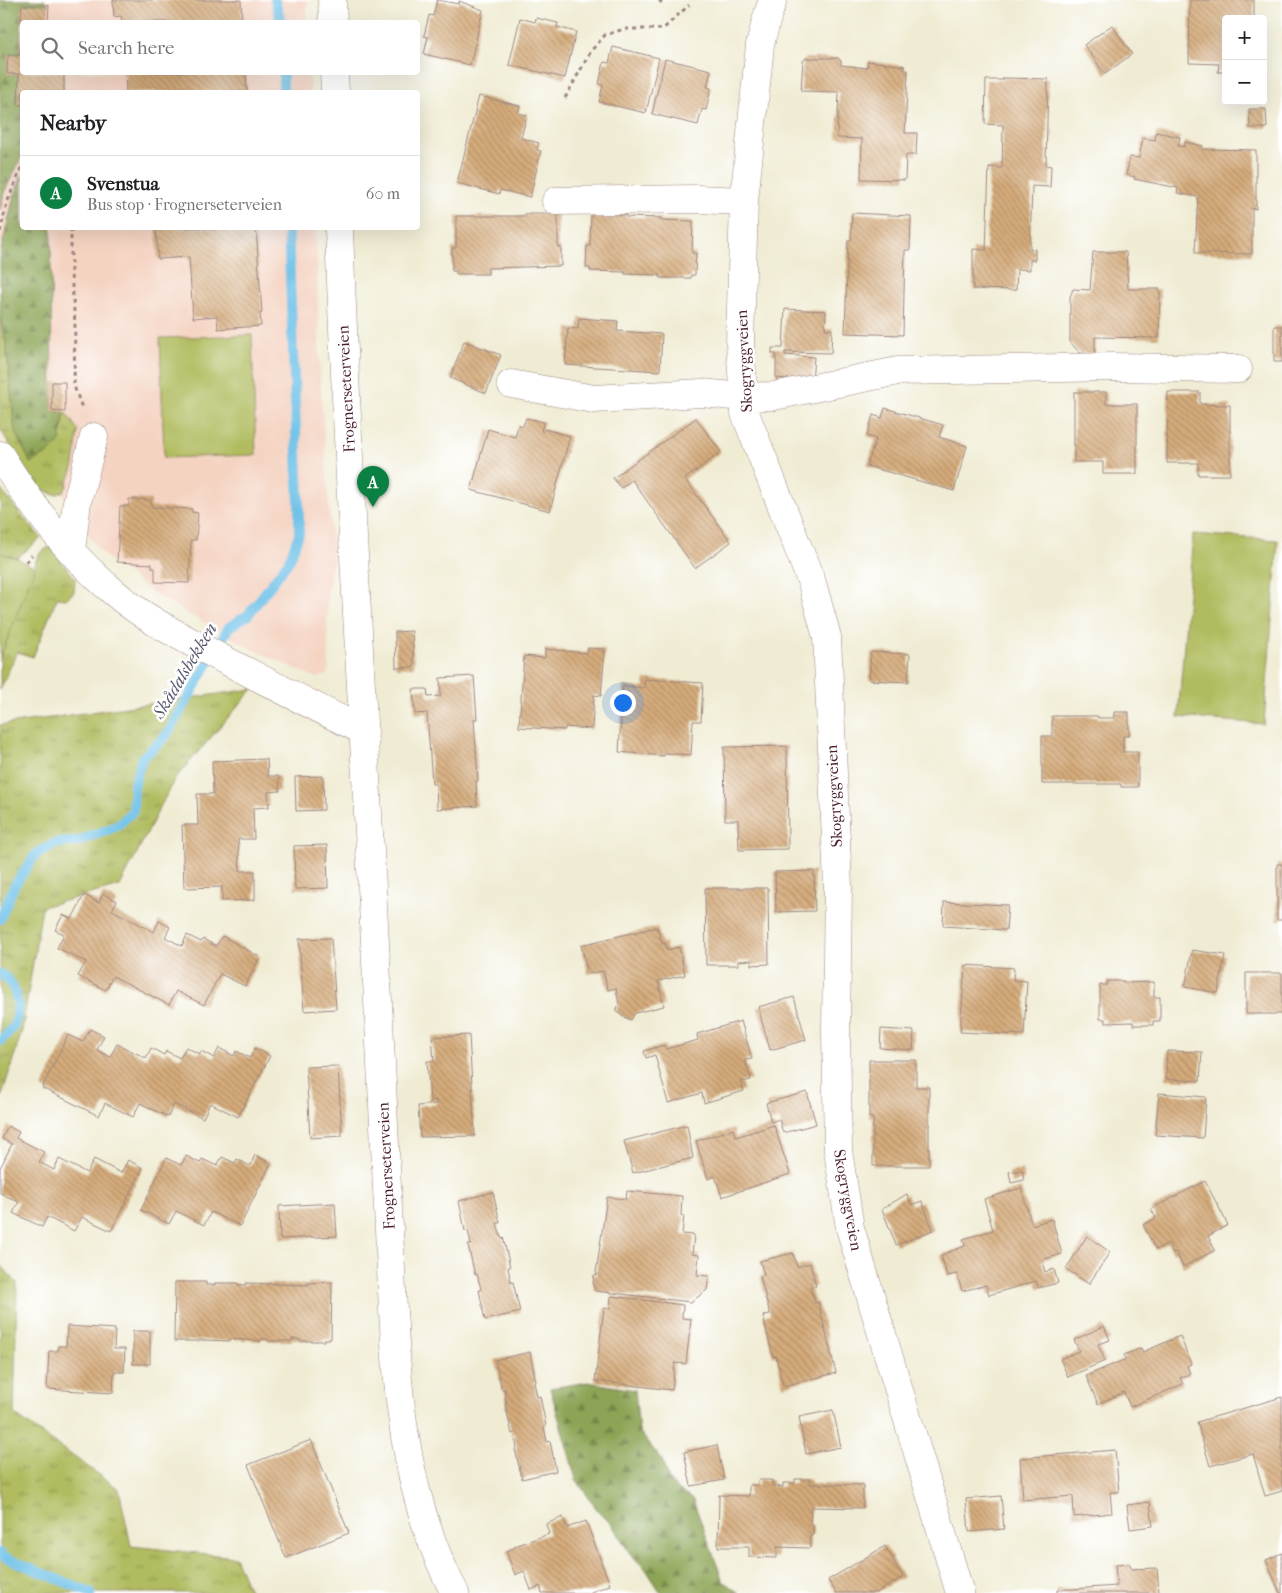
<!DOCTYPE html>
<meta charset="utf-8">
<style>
:root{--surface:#fff;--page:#f2f2f2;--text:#202124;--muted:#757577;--line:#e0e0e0;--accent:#0b8043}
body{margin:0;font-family:"IM FELL French Canon",serif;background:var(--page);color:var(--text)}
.controls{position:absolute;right:15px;top:15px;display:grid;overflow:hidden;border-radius:5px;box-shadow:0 5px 20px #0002}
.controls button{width:45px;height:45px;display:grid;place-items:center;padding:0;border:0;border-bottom:1px solid var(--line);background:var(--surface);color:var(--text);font:25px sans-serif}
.you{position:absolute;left:622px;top:702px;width:18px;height:18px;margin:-12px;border:4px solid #fff;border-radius:50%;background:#1a73e8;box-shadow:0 0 0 8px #1a73e833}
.badge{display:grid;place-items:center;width:32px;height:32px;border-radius:50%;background:var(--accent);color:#fff;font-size:16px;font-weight:700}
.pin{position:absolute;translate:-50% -41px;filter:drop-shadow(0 1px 2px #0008)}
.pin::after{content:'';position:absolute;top:26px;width:18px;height:15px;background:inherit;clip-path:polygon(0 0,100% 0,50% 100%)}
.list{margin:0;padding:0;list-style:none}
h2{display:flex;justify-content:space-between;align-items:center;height:65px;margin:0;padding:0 20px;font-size:21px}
h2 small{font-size:16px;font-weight:400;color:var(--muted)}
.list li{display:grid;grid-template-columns:32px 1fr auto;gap:15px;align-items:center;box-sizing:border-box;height:75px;padding:0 20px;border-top:1px solid var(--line)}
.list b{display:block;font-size:19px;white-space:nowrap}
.list p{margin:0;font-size:16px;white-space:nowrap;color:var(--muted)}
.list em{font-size:16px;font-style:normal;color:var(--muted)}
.icon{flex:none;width:28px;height:28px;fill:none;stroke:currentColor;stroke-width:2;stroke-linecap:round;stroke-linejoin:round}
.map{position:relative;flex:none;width:1282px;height:1593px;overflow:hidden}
.search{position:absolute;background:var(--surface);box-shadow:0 5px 20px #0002;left:20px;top:20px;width:400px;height:55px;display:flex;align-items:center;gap:12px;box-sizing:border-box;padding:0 18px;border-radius:5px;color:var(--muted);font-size:19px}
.panel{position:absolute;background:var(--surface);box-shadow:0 5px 20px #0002;left:20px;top:90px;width:400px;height:140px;border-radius:5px}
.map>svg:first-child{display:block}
</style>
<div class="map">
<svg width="1282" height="1593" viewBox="0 0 1282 1593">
<defs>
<pattern id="grass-tufts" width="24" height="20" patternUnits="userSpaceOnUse" patternTransform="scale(1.25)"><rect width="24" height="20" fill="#b0bc5e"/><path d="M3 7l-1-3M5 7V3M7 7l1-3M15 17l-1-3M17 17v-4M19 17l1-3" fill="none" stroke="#91984e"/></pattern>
<pattern id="forest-firs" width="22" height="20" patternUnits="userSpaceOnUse" patternTransform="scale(1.25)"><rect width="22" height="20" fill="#8ca455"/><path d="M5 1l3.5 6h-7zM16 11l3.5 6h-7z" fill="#748547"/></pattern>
<pattern id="building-back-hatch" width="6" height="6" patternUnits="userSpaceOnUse" patternTransform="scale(1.25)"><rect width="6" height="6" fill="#d5ac7b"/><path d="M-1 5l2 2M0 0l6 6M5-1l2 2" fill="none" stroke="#af8b65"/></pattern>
</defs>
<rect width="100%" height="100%" fill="#fff"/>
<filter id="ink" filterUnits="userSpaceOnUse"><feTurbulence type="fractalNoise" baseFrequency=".02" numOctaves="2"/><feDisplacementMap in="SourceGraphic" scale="10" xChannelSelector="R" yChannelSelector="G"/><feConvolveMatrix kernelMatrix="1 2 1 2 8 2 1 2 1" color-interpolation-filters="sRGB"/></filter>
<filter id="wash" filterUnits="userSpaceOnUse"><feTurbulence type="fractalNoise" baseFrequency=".0096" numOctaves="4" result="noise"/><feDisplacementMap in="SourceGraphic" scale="20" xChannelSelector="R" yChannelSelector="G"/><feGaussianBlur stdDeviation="1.12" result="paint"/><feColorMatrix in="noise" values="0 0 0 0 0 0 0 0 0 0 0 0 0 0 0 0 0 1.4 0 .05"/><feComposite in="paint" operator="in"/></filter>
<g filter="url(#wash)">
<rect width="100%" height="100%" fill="#f0ecd4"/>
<path fill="#f4d3c1" d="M0,0H307V22H22V72L309,73L310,92H22V228H316L320,377L333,562L328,588L327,617L329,667L327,675L316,678L250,648L157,596L140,583L108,559L96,546L62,492L52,494L40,488L30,477L0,429Z"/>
<path fill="url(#grass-tufts)" stroke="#7d6e44" d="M0,319L6,342L9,377L30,463L50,452L60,441L65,412L78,430L74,465L65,490L58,494H52L40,488L30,477L0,429Z
M0,489L41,538L17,558L0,553Z
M50,547L75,578L74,592L66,599L57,598L33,657L17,652L0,690V658L38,555L42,551Z
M253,689L174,780L120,886L42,907L22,1031L0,1102V725Z
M0,1264L17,1283L14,1414L119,1489L131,1546L235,1557L250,1593H0Z"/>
<path fill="url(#forest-firs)" stroke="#6b6240" d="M0,0H44L49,5H22L20,55H8L7,74H19V105H22V156L4,193L0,210Z
M22,175V228H51L52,411L65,412L60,441L50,452L31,463L15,433L6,342L0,319V254L14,196Z
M588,1382L635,1390L639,1431L662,1460L669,1481L681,1492L693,1500L723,1581L739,1593H661L645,1568L631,1555L612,1525L598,1511L576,1479L550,1388Z"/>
<path fill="#b0bc5e" stroke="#7d6e44" d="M252,335L256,455L164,458L160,338Z
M1193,534L1278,540L1264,724L1178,717Z
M0,553L17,558L35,568L0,658Z"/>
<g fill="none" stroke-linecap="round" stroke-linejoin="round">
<path stroke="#6bc0e7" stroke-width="10" d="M275,0L281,22
M283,72V92
M0,919L14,886L36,854L56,843L76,842L117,826L133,811L134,785L142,758L166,736L229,627L248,615L289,561L299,534V502L288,228
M0,974C16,981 21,1007 15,1023C13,1029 5,1036 0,1041
M0,1553L4,1557L91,1593"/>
</g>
<g id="blocks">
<path fill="url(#building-back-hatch)" d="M113,0H241L242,22H122L121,16L114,17Z
M437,0L459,4V1L483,10L470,65L424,54L428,37L424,36L429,15L433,16Z
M1190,0H1254V19H1226V72H1218L1219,64L1189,63Z
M22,5H49L48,22H21Z
M520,18L535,22L536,18L558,23L557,27L576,32L565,78L509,65Z
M1112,25L1132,54L1105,74L1084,45Z
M21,39H22V72H64V92H22V105H18L19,74H7L8,55H20Z
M613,47L659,58L646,113L599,102L603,85L599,84L604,62L609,63Z
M806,58H838L841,61V65L867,68L868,61L905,66L904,70H908L905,133H917L916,155H906L905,180L861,179L862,139L837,138L839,92L801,91L803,61Z
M665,59L711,70L707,87L711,88L706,110L702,109L698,125L652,114Z
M125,72H246L247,92H126Z
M1003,78L1048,79L1046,165L1051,166L1050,187L1032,186L1030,249H1035V260H1030V270L1017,269L1016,290L973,289V249L986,250L989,167L1002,168L1003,125L985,124L986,80H1003Z
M479,96L520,106L518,113L527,115L521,138L539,143L537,150L541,151L530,197L500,190L499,194L457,183Z
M1249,109H1266L1267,128H1250Z
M1156,132L1180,137L1178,146L1184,147L1185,142L1203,146L1202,149L1256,150V209L1252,208V254L1195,253L1198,197L1177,193L1178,188L1134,179L1135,177L1126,175L1130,157L1139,158L1143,138L1155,140Z
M852,213L911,216L910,250H905L903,335L845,333L848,240H851Z
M525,214H558V247H561V266L488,268V274H456V271H452V248H456V216H525Z
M591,214L626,215V217L661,218V220L693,221L692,253H696L695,275H691V278H660V275L625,274V272L590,271V268H586L587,246H590Z
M156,228H256L262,313H260L261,326L218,329L217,316L193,318L189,257L158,259Z
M1093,252H1126L1128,289H1160L1159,338L1095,337V354L1080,353L1070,342V297L1073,289L1090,290Z
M785,309L826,311L825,329H832L831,353L785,352V355L814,357L812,381L776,378V354H772V348H783Z
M579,318L618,321L617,331L662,334L660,371L565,365L568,328L578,329Z
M1274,326H1282V362H1274Z
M464,341L501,355L486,393L450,378Z
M52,382H65V412L52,411Z
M1074,392H1106V404H1137V474H1103V462H1074Z
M1168,392H1200V404L1230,405V475H1198V463H1167Z
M885,408L943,425L939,437L967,446L954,491L867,466L876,439L867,436L873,415L882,418Z
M526,418L544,422L541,431L543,432L544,429L570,436L550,511L471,490L488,429L515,437L518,425L523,426Z
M696,418L721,452L685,479L731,542L695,568L632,480L621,488L613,478Z
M129,499L151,500V507L192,509V512L198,513L196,540H191L189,583L155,582V568H152V564L117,562L120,506H129Z
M412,631L414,667L396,668L395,632Z
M588,648L605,649L601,696L594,695L592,729L565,727V730L519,727L524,656L545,658V649L587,653Z
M871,652L910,654L908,682L869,680Z
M474,676L477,719H474L478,781H476L477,806L437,809L436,784H432L427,713L415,714L413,689H427L428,697L441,696L440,678Z
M645,679L703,683L701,721H693L691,755L664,753V756L619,752L623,686L644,688Z
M1114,712H1129V736H1123V752H1138V787H1121V784H1042V736H1052V716H1098V718H1114Z
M787,746L788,849L739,850L738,820H725L724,747Z
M267,759L268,776H279L280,791L268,792L269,807L253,808L254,839H238L240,871H255V900L222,901V887L184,888L182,825H198L197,794H213L212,761Z
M323,776L324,810L296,811L295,777Z
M327,845L328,888L295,889L294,846Z
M1277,864H1282V920H1277Z
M814,871L815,911L776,912L775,872Z
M705,888H768L769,964L751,965V960L738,961V965H706Z
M103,894L117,901L112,910L154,932L159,921L170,927L165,937L182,946L187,935L201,942L203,939L216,946L222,936L260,957L245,986L220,974L204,1005L176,991L169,1005L113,976L106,990L78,976L86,962L57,948L64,934L55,930L63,915L72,919L84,895L99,903Z
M944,902L1008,905L1006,930L943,926Z
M657,927L662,944L665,943L667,950L679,947L685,975L658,981L664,1006L635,1013L631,1020L622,1016L616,1011L619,1004L616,988L608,990L603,971L588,974L581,945Z
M331,938L336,1009L304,1011L299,939Z
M1192,950L1225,955L1218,993L1185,987Z
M965,965L1014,968L1013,980L1027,981L1024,1035L960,1032Z
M1246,973H1282V1014H1246Z
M1107,981H1124V983L1154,982V997H1160V1021H1153V1025H1133V1022L1105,1023V1019H1100V985H1107Z
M794,997L806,1040L770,1050L758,1007Z
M741,1021L752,1059L745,1060L751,1080L741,1082L744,1091L704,1103L702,1093L668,1103L655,1055L646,1058L644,1051L664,1045L666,1049L698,1040L697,1034Z
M90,1029L104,1036L97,1050L110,1057L117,1044L146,1058L151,1048L164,1055L166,1051L180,1058L186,1047L199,1054L201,1051L214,1058L219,1048L234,1056L236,1051L250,1058L255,1048L270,1056L238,1117L210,1103L203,1118L174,1104L168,1117L140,1103L133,1117L105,1103L99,1116L42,1088L68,1035L83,1042Z
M881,1029L914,1031L913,1050L880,1048Z
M469,1035L475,1136L420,1137L418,1106L436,1104V1100L430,1101L427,1061H434L432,1037Z
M1167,1051L1202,1052L1200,1081L1166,1079Z
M869,1060H916V1087H929V1166H873V1118H869Z
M338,1066L342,1136L310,1138L306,1067Z
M807,1092L816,1124L783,1133L779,1119L771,1122L766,1103Z
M1159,1093L1206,1097L1203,1138L1155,1135Z
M687,1125L693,1158L633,1173L624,1141Z
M774,1125L790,1174L722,1197L715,1176L708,1179L696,1141L733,1129L736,1137Z
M8,1126L19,1132L16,1138L44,1152L39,1162L54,1170L59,1159L87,1173L94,1159L121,1173L128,1160L143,1168L111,1231L82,1217L74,1231L47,1217L42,1227L13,1213L19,1202L0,1193V1168L12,1144L2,1139Z
M255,1155L271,1163L240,1226L211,1212L204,1225L176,1211L169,1224L141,1210L166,1158L181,1165L186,1156L200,1163L202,1159L217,1166L222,1157L235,1163L237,1159L250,1166Z
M1022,1170L1024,1180L1011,1183L1009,1172Z
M1205,1181L1228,1225L1208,1236L1215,1250L1183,1267L1176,1252L1173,1253L1168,1243L1156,1250L1143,1225L1156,1218L1151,1209Z
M1021,1188L1032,1225L1052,1219L1062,1254L1042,1260L1045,1272L1054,1269L1058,1283L1038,1288L1036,1281L989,1295L986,1285L962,1291L957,1274L947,1276L941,1255L965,1246L963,1239L993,1230L984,1199Z
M627,1191L682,1196L681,1216H684L682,1234L694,1235L692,1254L699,1255L697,1275L709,1276L707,1290L691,1302L595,1291L593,1284L594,1275H598L596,1273L607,1197L626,1199Z
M493,1192L500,1223H497L501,1238L503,1237L510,1267L508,1268L511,1282H513L520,1312L485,1320L479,1290L481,1289L477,1274L475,1275L468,1245H471L468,1230L465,1231L459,1201Z
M907,1194L911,1205L922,1201L933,1230L896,1245L882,1209Z
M335,1203L337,1236L280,1239L279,1206Z
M1087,1236L1110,1252L1089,1284L1066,1269Z
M793,1253L797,1267L810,1263L816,1286L810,1287L815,1303L818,1302L836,1373L783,1386L776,1356L773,1357L763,1316L770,1314L760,1276L764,1275L760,1261Z
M175,1282H206V1285H215V1283H238V1285H246V1283L308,1285V1283L332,1282L331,1339H324V1341H299V1339H292V1341H268V1339H261V1341L230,1339V1341L206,1340H199V1341H174Z
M611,1296L683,1305L682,1318L691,1319L686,1364L675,1363L672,1390L595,1381L604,1308L610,1309Z
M67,1326L115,1329L114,1349H125L124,1372H114L113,1393L47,1389L49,1351H58V1346H66Z
M1104,1326L1110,1340L1098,1344L1105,1361L1068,1377L1060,1359L1079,1351L1074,1340Z
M133,1331H150V1364H133Z
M1180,1336L1191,1364L1187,1366L1190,1374L1180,1378L1183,1384L1130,1407L1124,1392L1098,1404L1086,1376L1126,1359L1124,1355L1141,1348L1143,1352Z
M530,1352L536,1382H534L537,1397L540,1396L546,1426L544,1427L547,1442L550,1441L556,1471L522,1479L515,1449L517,1448L514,1433L512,1434L505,1404H507L504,1389L502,1390L495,1360Z
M1282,1397V1491L1265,1496L1253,1454L1210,1466L1197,1422Z
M833,1410L841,1447L806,1454L799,1417Z
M311,1440L349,1533L286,1558L248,1465Z
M717,1445L724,1480L691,1486L684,1452Z
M1115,1450L1119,1492H1110L1112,1513L1074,1517L1073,1496L1023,1500L1020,1458Z
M795,1479H810L811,1484L863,1485V1508L811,1507L810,1525H813V1535L810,1536V1548L777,1547V1558L749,1557V1547H718L719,1495L749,1496V1485H758V1480H772V1486L783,1487V1483H795Z
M1001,1496L1004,1529L969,1532L966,1499Z
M1150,1502L1153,1526L1130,1529L1127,1505Z
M563,1517L567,1528L586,1521L610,1585L588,1593H542L540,1586L531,1590L524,1571L515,1575L506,1551L516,1547L515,1546L549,1534L546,1524Z
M885,1546L903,1577L876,1593H836L828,1580Z
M1282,1553V1593H1280L1266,1560Z
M1130,1564L1131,1569L1157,1568L1159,1593H1057V1590L1117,1586L1115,1565Z"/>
</g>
</g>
<g filter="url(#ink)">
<use href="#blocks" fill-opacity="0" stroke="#9d8680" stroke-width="1"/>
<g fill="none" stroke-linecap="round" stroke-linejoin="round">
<g stroke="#9d8680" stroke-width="29">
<path id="minor" d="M773,0L768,14L760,45L744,201L740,344L745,413L812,583L827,637L838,886L836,1030L838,1151L850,1228L960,1593
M556,201L697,199L744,201
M511,384L594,399L702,393L743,397L774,396L898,371L1112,367L1238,369
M0,455C31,506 70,556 116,594C146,620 184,638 219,657C267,682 315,707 364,731
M71,550L77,502L94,437"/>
</g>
<g stroke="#9d8680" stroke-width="29">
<path id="major" d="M332,0L333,22
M334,72L335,92
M339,228C348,486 365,743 378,1001C382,1084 386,1167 390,1250C396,1367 398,1487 455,1593"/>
</g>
<path stroke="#9d8680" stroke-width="3" stroke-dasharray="4 4" stroke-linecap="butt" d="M659,0L664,5
M565,98L591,51L605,35L624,29H663L689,5
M71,228V274L75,323L74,386L82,408
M0,232L7,203L22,166
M26,562L32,555"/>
<use href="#minor" stroke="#fff" stroke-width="28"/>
<use href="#major" stroke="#fff" stroke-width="28"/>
</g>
</g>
<g text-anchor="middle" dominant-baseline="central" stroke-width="5" stroke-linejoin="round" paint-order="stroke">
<g font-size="16" fill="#4a1f2b" stroke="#fff">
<text transform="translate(744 361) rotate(-93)">Skogryggveien</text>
<text transform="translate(346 389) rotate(-93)">Frognerseterveien</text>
<text transform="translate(834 796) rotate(-93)">Skogryggveien</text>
<text transform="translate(386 1166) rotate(-93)">Frognerseterveien</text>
<text transform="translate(848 1200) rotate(80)">Skogryggveien</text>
</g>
<g font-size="18" font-style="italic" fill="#56576d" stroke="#fff">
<text transform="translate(185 671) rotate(-59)">Skådalsbekken</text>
</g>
</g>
</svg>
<div class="controls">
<button>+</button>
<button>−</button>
</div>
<div class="you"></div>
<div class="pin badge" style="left:373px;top:507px">A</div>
<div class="search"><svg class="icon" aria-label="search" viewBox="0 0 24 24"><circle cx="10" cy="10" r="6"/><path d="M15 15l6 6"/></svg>Search here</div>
<section class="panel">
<h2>Nearby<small></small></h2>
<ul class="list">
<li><span class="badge">A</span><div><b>Svenstua</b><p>Bus stop · Frognerseterveien</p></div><em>60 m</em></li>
</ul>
</section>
</div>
